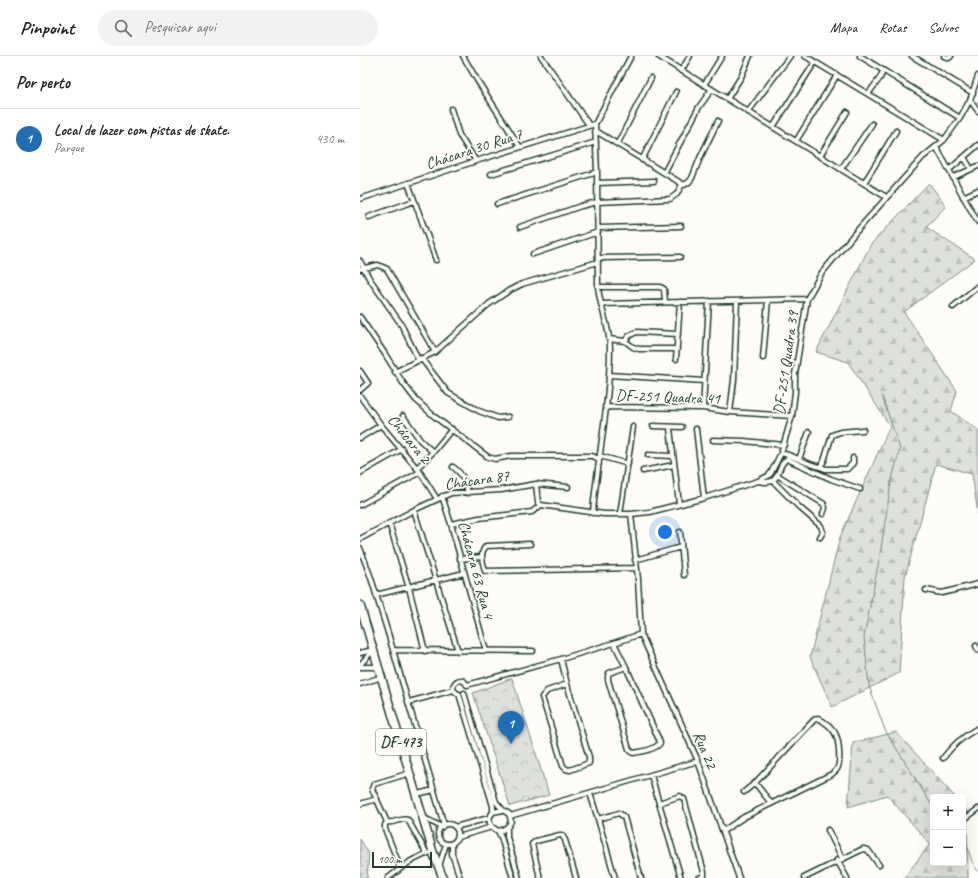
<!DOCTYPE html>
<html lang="pt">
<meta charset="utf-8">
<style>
:root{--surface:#fff;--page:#f2f2f2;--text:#202124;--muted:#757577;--line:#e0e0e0;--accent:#1f6fb2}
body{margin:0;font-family:Caveat,sans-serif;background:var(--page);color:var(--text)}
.controls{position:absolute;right:12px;bottom:12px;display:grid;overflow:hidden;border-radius:4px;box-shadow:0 4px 16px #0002}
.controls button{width:36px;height:36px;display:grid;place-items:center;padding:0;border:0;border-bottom:1px solid var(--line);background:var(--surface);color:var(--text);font:20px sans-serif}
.scale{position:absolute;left:12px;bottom:10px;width:60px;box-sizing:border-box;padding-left:4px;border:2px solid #1f3d34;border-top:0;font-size:11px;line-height:14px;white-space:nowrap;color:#1f3d34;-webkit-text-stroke:3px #fdfcf7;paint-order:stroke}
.you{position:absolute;left:305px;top:476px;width:14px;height:14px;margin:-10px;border:3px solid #fff;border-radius:50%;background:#1a73e8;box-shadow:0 0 0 6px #1a73e833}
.badge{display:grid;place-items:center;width:26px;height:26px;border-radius:50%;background:var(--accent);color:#fff;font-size:13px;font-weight:700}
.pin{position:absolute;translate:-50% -33px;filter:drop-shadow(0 1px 2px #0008)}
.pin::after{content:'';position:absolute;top:21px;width:14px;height:12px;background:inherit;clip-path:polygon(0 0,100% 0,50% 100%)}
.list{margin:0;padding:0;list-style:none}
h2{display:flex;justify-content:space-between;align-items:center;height:52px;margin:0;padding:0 16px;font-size:17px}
h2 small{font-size:13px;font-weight:400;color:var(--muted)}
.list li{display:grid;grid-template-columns:26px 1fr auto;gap:12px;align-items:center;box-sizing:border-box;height:60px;padding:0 16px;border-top:1px solid var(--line)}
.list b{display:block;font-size:15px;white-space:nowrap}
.list p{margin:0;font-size:13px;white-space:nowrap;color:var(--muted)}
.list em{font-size:13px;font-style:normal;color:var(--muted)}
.icon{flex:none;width:22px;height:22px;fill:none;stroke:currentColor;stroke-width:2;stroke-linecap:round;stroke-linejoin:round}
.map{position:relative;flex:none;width:618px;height:822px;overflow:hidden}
header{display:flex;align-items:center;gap:24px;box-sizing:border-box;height:56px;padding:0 20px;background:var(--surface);border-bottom:1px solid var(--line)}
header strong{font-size:19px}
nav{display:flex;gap:22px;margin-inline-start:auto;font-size:14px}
.search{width:280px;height:36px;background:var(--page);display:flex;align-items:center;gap:10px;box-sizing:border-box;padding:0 14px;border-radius:22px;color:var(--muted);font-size:15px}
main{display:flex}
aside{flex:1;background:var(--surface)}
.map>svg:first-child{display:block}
</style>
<header>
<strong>Pinpoint</strong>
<div class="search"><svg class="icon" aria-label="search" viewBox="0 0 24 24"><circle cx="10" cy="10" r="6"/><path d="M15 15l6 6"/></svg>Pesquisar aqui</div>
<nav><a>Mapa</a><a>Rotas</a><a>Salvos</a></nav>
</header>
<main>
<aside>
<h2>Por perto<small></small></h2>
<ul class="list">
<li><span class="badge">1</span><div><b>Local de lazer com pistas de skate.</b><p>Parque</p></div><em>430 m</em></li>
</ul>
</aside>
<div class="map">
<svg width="618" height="822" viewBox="0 0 618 822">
<defs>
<pattern id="grass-dots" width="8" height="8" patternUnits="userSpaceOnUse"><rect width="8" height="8" fill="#dde0db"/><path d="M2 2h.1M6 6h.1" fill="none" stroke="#bdc1bd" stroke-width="1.8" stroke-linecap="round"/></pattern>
<pattern id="forest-firs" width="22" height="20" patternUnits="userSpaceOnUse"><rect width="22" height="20" fill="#dde0db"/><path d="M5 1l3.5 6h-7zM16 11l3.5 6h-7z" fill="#bdc1bd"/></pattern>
<pattern id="park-crowns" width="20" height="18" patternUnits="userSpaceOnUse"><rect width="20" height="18" fill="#dde0db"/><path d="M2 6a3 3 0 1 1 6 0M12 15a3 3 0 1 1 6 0" fill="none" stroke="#bdc1bd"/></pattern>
</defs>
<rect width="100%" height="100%" fill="#fdfcf7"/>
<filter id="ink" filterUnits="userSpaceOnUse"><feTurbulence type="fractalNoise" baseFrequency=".025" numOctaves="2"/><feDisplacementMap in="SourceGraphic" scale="8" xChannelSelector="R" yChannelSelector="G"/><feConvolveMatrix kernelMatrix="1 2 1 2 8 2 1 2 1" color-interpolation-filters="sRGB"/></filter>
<g filter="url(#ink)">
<path fill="url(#grass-dots)" stroke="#7e8e88" d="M0,783L9,798L7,822H0Z"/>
<path fill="url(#forest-firs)" stroke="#7e8e88" d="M569,127L586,150L566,171L615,203L544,256L597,335L591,355L618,374V458L612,418L576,408L545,521L539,617L472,651L450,601L480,481L530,370L488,306L456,296L511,188Z
M536,676L595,741H573V807H603V750L607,755L608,822H544L570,788L527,739L488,751L493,687Z"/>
<path fill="url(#park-crowns)" stroke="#7e8e88" d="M152,622L189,739L150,750L113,637Z"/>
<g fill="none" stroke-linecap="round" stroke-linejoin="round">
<path stroke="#75877f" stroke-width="1" d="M522,340L540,393L531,427L520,499L504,581L509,630L525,674L573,751
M603,778C610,789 608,805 618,815"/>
<g stroke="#1f3d34" stroke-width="7">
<path id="street" d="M103,0L117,24L160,91
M181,0L229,69
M298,0L526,141
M445,0L584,84
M500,0L600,62
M552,0L613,37
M584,0L589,2L591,0
M321,15L330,0
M344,29L362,0
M508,38L520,22L523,15
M367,43L381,21L390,0
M610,44L618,55
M91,53L99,79L116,105
M388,56L430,0
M413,71L455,6
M236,75L324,129L329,126L332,122L340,102L358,65
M436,85L477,19
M258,87L291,22
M576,91C591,116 603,142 618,166
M460,100L487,56
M604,101L611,113
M282,104L316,36
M481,113L512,68
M590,113L618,89
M304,117L339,51L352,33
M131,118L236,86
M594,121L618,110
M48,127L76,204
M237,127L294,125
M504,127L536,75
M603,141L618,134
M0,143L116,105L235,68
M137,148L237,116
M9,161L54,145
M160,171L221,150L237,146L310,143L317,138L322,128
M238,172L321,170
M173,198L238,176
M238,202L320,201
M0,205L9,222L41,268L58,303
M0,213L18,209L27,213L75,296
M238,231H300L304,233L305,246
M241,248L447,243
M593,251L618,230
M0,261L25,298L43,327L56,344L75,361L128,401L135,403L151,400H232L239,403
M249,283L265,285L273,291L279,293H317
M265,285L269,280L276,276L318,278
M61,302L88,337L119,355L138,362L148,361
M403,302L408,244
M316,303L320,246
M0,315L8,327L0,334
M35,316L75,296L129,248L150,234L162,228L238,206
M249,319L344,325
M0,340L21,369L60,416L77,443
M245,351L343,352L370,356L432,360
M343,352L349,245
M370,356L374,324L377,245
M43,360L60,384L73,396
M293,370L322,371
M310,372L319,448
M336,373L344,442
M0,382L21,369
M353,384L384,385L424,389
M421,397C435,400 446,408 460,411L464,405L472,379L480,376L503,374
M288,399L313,400
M240,400L268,408
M439,403L449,376
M93,411C103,418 105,425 108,437
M460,411L466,413H487L493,407V402
M57,412L74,395L92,373
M283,415L314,409
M0,417L42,393
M417,419L464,448L465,452L463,458
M399,425C423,431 415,409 427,403L471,423L500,433
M413,425L439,451L461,470L463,476L460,481
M82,440L91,468L126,595
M0,449L60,416
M181,449L244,458H271L290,456L344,442L398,425L408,420L411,417L421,397L432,360L435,336V318L447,243L461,218L495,177L553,112L563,101L584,84L600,62L610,44L618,20
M54,454L98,595
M233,457C234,439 237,422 239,405C244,368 250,329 250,292C250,271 240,252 238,231L237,116L235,68L271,0
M260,458L273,371
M271,458L278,523L281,578L338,705L379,822
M29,467L49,532L65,595
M91,468L119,462L172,456L181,449L178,447L176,428
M320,476L324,519
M0,483L54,454L91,437L141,434L176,428L208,431
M170,488L126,490C119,498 123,506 125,515L276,512
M0,492L11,522L28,577L84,769
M100,503L121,501
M275,504L321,491
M566,534L582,537L618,528
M16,539L104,517
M254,587L281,578
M616,590L618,594
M33,594L173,595
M0,597L13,594
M201,603L207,628
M0,609L13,594
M0,611H18
M266,611L299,684L300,687C295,694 281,696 273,697L269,693L248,624V620L249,617Z
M0,628L22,621
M207,628L229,701V707L210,714L206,713L203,710L182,641L187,635Z
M107,629L201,603L254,587L266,611
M107,629C100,616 85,633 99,638L133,750V756
M104,637L136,746L143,754
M49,646L93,634
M583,702C592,690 605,679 618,672
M50,717L14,728L12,733L27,766C35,768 41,761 48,764L67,798
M291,719L299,747
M395,727L411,747
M230,737L238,763
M57,738L74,734
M0,748L17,743
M150,760L338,705
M64,762L82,771
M606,762L618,753
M27,766L25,769V773L40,811
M78 778a10 10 0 1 1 20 0a10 10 0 1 1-20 0Z
M95,771L129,762
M147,772V781L159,822
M468,774L482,802
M138,775C145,774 149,771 151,765L149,758L143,754L133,756L129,762L130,767L132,771L138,775L141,781L153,822
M363,775L384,761L472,718C473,717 477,714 477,713C481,707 479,686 476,679C473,672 465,666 458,662L454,664L395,727L384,736
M98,781L132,771
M92,787V798L100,822
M477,804L487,822
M79,810L86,788
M28,822L51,805L68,797
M180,822L172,788L176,785L200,779H202L205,784L216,822
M255,822L238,763L259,757L264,761L281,822
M321,822L299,747L320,740L324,743L344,816V820L339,822
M444,822L503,793L508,794L519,809"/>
</g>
<g stroke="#1f3d34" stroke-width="10">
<path id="primary" d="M0,549L73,796L83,822"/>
</g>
<use href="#street" stroke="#fdfcf7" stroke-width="4"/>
<use href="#primary" stroke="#fdfcf7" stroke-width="7"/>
</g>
</g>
<g text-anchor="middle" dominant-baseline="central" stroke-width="3.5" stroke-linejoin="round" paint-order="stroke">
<rect fill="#fdfcf7" stroke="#62766e" stroke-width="1" x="16" y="673" width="50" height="26" rx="3"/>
<g font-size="15" font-weight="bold" fill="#1f3d34">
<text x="41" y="686">DF-473</text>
</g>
<g font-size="16" fill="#1f3d34" stroke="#fdfcf7">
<text transform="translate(114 93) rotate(-18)">Chácara 30 Rua 7</text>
<text transform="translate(426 307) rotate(-82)">DF-251 Quadra 39</text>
<text transform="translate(308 341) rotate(2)">DF-251 Quadra 41</text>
<text transform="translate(49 383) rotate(51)">Chácara 2</text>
<text transform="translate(117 424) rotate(-8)">Chácara 87</text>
<text transform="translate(116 514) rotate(75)">Chácara 63 Rua 4</text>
<text transform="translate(345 694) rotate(68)">Rua 22</text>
</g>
</g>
</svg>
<div class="controls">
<button>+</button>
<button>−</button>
</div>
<div class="scale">100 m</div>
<div class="you"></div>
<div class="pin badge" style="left:151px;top:688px">1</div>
</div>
</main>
